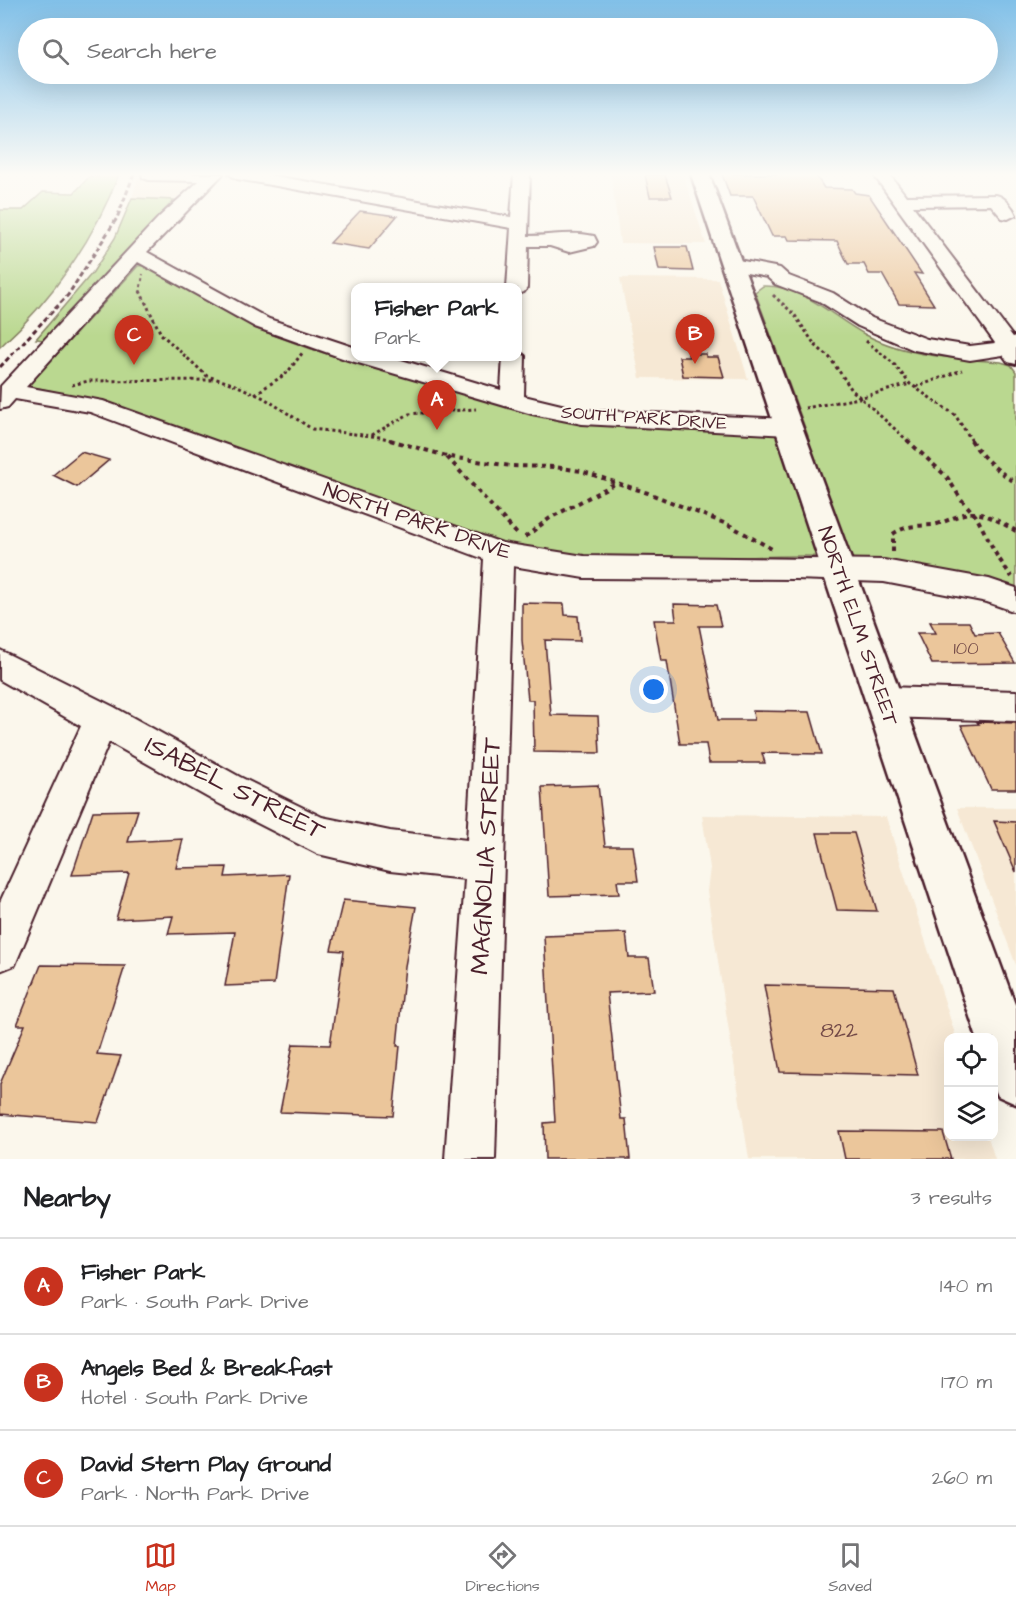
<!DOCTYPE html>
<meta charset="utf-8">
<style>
:root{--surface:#fff;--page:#f2f2f2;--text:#202124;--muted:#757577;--line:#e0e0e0;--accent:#c8321e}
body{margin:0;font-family:"Architects Daughter",sans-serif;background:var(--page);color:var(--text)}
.controls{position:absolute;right:18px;bottom:18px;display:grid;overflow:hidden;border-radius:12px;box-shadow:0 6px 24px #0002}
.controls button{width:54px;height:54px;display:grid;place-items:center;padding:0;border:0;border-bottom:2px solid var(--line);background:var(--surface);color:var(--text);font:30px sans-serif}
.you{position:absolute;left:654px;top:690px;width:21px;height:21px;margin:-15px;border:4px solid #fff;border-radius:50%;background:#1a73e8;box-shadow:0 0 0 9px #1a73e833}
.badge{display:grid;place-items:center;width:39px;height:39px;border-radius:50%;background:var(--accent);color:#fff;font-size:20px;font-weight:700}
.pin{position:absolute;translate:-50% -50px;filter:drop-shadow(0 2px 3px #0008)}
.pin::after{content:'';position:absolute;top:32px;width:21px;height:18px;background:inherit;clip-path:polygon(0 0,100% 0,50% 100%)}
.popup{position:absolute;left:351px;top:283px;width:171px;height:78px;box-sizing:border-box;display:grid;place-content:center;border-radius:12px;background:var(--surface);filter:drop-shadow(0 2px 4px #0005);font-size:20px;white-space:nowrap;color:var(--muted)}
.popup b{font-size:22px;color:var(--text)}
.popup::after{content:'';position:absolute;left:50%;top:100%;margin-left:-12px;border:12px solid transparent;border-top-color:var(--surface)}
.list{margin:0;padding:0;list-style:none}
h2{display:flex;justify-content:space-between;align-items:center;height:78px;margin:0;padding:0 24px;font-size:26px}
h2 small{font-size:20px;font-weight:400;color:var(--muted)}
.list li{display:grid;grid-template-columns:39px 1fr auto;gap:18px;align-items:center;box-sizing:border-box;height:96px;padding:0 24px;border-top:2px solid var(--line)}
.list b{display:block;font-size:22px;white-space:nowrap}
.list p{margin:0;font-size:20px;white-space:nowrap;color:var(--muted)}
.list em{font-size:20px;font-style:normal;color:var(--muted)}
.icon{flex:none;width:33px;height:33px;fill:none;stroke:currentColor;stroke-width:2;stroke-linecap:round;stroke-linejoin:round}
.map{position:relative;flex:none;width:1016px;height:1159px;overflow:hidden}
.search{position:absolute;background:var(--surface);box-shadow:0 6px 24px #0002;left:18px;right:18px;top:18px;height:66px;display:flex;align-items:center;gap:15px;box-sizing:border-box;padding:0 21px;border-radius:33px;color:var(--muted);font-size:22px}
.sheet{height:366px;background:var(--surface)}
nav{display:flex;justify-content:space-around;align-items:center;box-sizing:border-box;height:84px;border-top:2px solid var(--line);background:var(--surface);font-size:16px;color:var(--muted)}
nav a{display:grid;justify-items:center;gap:3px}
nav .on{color:var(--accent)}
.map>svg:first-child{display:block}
</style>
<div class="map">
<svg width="1016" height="1159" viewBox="0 0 1016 1159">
<rect width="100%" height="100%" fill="#fbf7ec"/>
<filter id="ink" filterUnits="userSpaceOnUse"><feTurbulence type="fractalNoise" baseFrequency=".0167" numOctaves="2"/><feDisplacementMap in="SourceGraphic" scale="12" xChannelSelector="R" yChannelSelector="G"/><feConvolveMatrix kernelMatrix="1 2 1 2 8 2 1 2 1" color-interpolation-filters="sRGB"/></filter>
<g filter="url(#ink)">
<path fill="#f6e8d4" d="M611,174H683L706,244L620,243Z
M138,177L198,178L174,200L132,198Z
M620,278L718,279L748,379L640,378Z
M957,808H1016V965Z
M702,815L886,817L956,1037L948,1038V1136L988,1137L995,1159H749L707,891L710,868Z"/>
<path fill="#bad890" stroke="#827c5e" stroke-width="1.5" d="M100,174H119C94,239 52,300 0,347V210H23L43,192L74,193L90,176L99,177Z
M132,198L174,200L44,340L36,339L93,272L115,238Z
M147,265L257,329L314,350L528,413L581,423L625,426L808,436L755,292L763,286C804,285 832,317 866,335C906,356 956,359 1001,362L1011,365L1016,372V590C945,571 879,557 806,556C731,555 657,564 583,558C545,555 508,545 471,535L82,397L28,386L138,266Z"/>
<path fill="#ebc69b" stroke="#4a1f2b" stroke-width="1.5" d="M722,174H815L824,188L852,189L855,193L869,195L922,274L914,273L934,305L899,304L882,274H869L864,264H848L837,241L789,240L787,236H772L753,196H730Z
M645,175H665L672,197H650Z
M360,211L397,216L369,249L330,243Z
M654,247H687L693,271L659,270Z
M688,354H706V357H718L724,377L683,376L679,357H689Z
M81,452L109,460L77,487L53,475Z
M522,603L564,604L565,615L578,616L580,641L545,640L551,715L598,716L600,753L534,752L533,700H528L522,640Z
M674,604L716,605L721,626H699L718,720H754L753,711L810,712L822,754L762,753L765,763H709L706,744H680L667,661H661L654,620H676Z
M930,622H969L975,634L998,633L1015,663L932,664L917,633H936Z
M977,722L1016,723V789H991L961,725L979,724Z
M598,785L605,846H633L638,881H617L619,894L549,896L542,787Z
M138,810L128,842L183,839L176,868L227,867L225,877L289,874L274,984L225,986L235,932L168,934L173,916L116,919L129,873L72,875L93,811Z
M994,821L1016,822V872Z
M817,833H854L877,911L837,910Z
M343,900L416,907L405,966L397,1046H400L393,1116L280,1112L293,1044L330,1045L344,951L331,950Z
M626,933L629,958H649L654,991L607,993L621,1119H626L630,1159H545L544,1123L555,1122L544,936Z
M41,965L125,966L97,1054L121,1056L98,1122L0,1114V1084L25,1025H17Z
M764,985L894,988L918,1075L780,1072Z
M839,1131L943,1132L951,1159H845Z"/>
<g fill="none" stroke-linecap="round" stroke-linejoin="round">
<g stroke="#4a1f2b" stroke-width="4">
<path id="minor" d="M142,174H223L147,252L269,319L356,348V356H388L501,390L503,356H518V350L525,356L524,396L582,410L789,419L798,422L801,427L798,432L789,435L582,424L532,414L348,360L255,327L138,262L26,387L103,401L502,543L584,556L884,560L989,579L1016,588V612L987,602L884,582L795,579L584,578L513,566L495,1159H445L465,879L390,871L318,854L214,801L109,742L15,965L0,971V902L81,726L0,680V650L114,707L240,777L322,817L390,831L467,840L484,559L90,412L15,399L8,407L0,409L1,386L159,217L199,181L149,180L143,178Z
M229,174H263L511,217L514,174H530L528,236C551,236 572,231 594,236L597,242L594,246L569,252L550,246H528L527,288L524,292L518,294V288H507L511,228L237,179Z
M873,174H889L906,196L996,195C1005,197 1013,207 1016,215L1008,219L1002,218L991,205L913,206L1013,337L1016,336V364L1008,362L1003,355L970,360L914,350L858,326L819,301L775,284L767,277L726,269L723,265L726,261L733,259L780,268L789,276L833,293L872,318L927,339L970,346L995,343Z
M885,687L1016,691V721L885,717L873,712L868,702L873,692Z"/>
</g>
<g stroke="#4a1f2b" stroke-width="5">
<path id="major" d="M691,174H709L1016,1007V1104L998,1096L994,1087V1038H977Z"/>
</g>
<path stroke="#4a1f2b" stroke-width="2" stroke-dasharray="3 3" stroke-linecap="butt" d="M140,293L143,274"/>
<path stroke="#4a1f2b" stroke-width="3" stroke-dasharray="3 3" stroke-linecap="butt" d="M140,291L161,334L207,376L233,384L264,398L312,429L380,437L395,441
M773,295L794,314L815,345L830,358L852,390L908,441
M866,341L893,363L910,384L955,415L972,441
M72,385L88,381L214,380
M916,387L962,370
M255,394L287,373L303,352
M805,408L859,398L910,384
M372,435L409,414L476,409"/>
<path stroke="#4a1f2b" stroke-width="4" stroke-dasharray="4.5 4.5" stroke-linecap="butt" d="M390,440L450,457L511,466L555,467L581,471L648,493L729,525L772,549
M907,440L947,477L961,499L976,516L997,556L1012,577
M971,440C983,459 997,470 1016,483
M447,457L518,535
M525,537L550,518L616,483
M893,552V534C906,525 918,526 933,525C944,523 953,517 964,514C982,509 1001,523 1016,531"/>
<use href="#minor" fill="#fbf7ec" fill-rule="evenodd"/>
<use href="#major" fill="#fbf7ec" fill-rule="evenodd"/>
<path stroke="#4a1f2b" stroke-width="3" stroke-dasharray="5 3" stroke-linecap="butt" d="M0,367L68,295L117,218L134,174"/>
</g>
</g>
<linearGradient id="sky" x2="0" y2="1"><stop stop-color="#81c0e8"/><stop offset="0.52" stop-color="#fdfbf6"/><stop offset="1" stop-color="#fdfbf6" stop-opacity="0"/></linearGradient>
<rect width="1016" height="336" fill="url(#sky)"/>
<g text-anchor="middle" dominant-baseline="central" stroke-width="4.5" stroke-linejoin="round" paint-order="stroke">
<g font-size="18" fill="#4a1f2b" stroke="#fbf7ec">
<text transform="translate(644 418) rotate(4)">SOUTH PARK DRIVE</text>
</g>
<g font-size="18" fill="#724947">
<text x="966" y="648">100</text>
</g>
<g font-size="21" fill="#4a1f2b" stroke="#fbf7ec">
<text transform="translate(417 521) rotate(19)">NORTH PARK DRIVE</text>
<text transform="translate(858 626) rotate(71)">NORTH ELM STREET</text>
</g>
<g font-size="21" fill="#724947">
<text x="839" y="1030">822</text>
</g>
<g font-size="26" fill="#4a1f2b" stroke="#fbf7ec">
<text transform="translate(235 788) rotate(27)">ISABEL STREET</text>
<text transform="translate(486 856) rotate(-87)">MAGNOLIA STREET</text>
</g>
</g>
</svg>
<div class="controls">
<button><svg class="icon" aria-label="locate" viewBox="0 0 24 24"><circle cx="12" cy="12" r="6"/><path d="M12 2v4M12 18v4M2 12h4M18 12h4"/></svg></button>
<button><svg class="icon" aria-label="layers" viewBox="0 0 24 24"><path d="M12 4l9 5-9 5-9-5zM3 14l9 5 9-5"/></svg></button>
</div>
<div class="you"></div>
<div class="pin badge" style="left:437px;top:430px">A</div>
<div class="popup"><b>Fisher Park</b>Park</div>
<div class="pin badge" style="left:695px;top:364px">B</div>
<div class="pin badge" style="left:134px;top:365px">C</div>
<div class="search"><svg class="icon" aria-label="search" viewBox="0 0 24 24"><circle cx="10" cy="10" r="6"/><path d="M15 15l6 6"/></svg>Search here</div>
</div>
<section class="sheet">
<h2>Nearby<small>3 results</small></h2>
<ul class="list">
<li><span class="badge">A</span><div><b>Fisher Park</b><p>Park · South Park Drive</p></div><em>140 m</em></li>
<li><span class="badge">B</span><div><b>Angels Bed &amp; Breakfast</b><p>Hotel · South Park Drive</p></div><em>170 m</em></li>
<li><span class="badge">C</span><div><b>David Stern Play Ground</b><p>Park · North Park Drive</p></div><em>260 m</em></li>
</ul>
</section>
<nav>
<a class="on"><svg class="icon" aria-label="map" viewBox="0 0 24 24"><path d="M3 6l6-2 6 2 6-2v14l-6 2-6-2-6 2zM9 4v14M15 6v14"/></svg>Map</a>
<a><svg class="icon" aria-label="directions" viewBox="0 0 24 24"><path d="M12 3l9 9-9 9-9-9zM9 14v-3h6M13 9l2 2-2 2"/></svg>Directions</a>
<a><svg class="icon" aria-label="saved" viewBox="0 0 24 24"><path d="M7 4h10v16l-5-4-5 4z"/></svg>Saved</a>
</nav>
